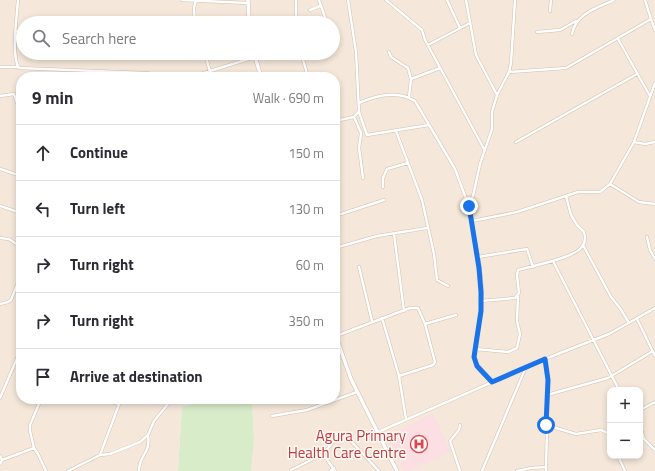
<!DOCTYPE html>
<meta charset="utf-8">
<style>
:root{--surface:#fff;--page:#f7f7f7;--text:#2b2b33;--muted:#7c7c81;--line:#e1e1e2}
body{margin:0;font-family:"Titillium Web",sans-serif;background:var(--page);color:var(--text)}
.controls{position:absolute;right:12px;bottom:12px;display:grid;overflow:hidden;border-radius:8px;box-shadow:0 2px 6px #0003}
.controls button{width:36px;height:36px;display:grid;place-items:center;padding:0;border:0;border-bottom:1px solid var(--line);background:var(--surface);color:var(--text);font:20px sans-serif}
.stop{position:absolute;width:12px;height:12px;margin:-9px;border:3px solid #1a73e8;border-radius:50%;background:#fff}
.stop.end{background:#1a73e8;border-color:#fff;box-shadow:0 1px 4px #0008}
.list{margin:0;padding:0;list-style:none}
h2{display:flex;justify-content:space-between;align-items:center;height:52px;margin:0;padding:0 16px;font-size:17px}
h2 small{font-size:13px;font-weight:400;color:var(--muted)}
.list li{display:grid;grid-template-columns:26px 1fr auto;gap:12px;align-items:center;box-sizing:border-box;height:56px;padding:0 16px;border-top:1px solid var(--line)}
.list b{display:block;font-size:15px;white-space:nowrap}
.list em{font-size:13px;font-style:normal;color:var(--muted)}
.icon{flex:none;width:22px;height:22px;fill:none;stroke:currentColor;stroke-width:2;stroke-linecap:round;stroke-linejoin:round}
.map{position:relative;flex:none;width:655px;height:471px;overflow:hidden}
.search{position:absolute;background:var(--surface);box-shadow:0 2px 6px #0003;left:16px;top:16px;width:324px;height:44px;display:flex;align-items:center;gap:10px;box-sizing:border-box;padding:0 14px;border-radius:22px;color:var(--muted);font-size:15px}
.panel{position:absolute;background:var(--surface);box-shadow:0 2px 6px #0003;left:16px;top:72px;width:324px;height:332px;border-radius:16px}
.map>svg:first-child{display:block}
</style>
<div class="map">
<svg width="655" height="471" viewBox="0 0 655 471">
<rect width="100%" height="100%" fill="#fdf6ec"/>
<path fill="#f5e8da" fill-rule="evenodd" d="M0,0H655V471H251L254,439L252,399H335V77H21V399H207L182,407L178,471H0ZM23,23H333V53H23ZM610,390H640V456H610Z"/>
<path fill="#fbdfe3" d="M433,414L451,452L410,471H403L387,435Z"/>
<path fill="#d8ecc9" d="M207,399H252L254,439L251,471H178L182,407Z"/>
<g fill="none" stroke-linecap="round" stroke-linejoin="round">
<g stroke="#d1beb0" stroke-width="3.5">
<path id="minor" d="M18,0C17,14 11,57 19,68L145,73L179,77
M182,0L248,3
M296,0V23
M319,0L327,23
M386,0L422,30L425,40L437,62L484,149
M447,0L460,28
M466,0L476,55L497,95
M310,10L320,6
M550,11L551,0
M651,19L655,30
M195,23L194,8L196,0
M16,31L23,32
M537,32L560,30L576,21
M572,34C576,13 597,8 614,0
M618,39L650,96
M428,45L470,23
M389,52L391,57L408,68L411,79
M205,53L210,72
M301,53L308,77
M0,67H17
M509,72L566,68L651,19L645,0
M191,77L255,57
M0,96L14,94L17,103L21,104
M409,97L411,79L440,68
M359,103C377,95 398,90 415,101L455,169L468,204
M359,112L367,135L429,125
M354,117L361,133L359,148L363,178
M335,121L354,117L359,111L356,52L348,0
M396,131L422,200L434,254L437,280L448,286
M516,142L637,74
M634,142L645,144L655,142
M0,169L21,176
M610,184L639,202L655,204
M383,187V178L387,169L408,163
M566,196L571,215L577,225L584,232C590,252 566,256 553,261L619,390
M0,206L21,213
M335,216L384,200
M472,221L517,212L578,192H600L610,184L634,142L655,83
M394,234L404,311
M647,237L650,250L655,259
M0,238L9,239L21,247
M583,245L611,297L620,308L629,323
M335,248L377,236L427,228
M478,257L527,249L533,267
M359,267L372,321
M481,301L515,298L519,293L517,275L518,270L553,261
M0,304L8,302L11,300L21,275
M382,318L399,376L406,419
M637,319L655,356
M425,324L456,315
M336,336L410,308H418L425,324L435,362L433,365L399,376
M475,349L508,352L517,348L520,334L517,321L518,296
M335,351L339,349
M545,359L548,380L546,471
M492,382C486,376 477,370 475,361C472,352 480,322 481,310C485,276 474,238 468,205L473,196L480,164L492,129V112L497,95L509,72L511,63L515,0
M547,395L608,378L653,351
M0,398L21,349
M41,399L30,425V431L34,448L38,454L46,471
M63,399H70
M105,399L118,404
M640,410L655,402
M272,416L307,410L357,392
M546,425L576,434L601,430L610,434
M640,426L644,439L655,450
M378,432L550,357L609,334L655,308
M323,454L335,471
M100,455L121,399
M0,456L2,460L34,448
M618,456L625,471
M0,464L2,460
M291,470L323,454L338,436L342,435L348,438L379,471
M68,471L100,455L110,454L140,442L148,435L154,421L172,399
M139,471C139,454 151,454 148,435
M330,471L334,468
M460,471L450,441L459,430L460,425
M482,471L526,367
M517,471L531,468L546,467"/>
</g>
<g stroke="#d1beb0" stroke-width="4.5">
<path id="tertiary" d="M248,0L249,23
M254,53L261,77
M335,334L351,379L397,471"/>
</g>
<use href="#minor" stroke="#fff" stroke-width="2.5"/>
<use href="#tertiary" stroke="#fff" stroke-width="3.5"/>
</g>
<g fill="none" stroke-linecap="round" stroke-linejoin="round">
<path stroke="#1a73e8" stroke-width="5" d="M469,206L479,268L481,292V311L474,357L477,366L492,382L545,359L548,380L546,425"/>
</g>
<defs>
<g id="hospital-ring" transform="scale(0.9)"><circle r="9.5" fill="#fffaf3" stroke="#e0444e" stroke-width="1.5"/><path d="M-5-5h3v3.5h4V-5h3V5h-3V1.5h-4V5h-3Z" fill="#e0444e"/></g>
</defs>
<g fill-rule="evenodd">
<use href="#hospital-ring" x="419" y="444"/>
</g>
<g text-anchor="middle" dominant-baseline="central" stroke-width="3" stroke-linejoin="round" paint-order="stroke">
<g font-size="15" fill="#be3a42" stroke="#fffaf3" text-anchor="end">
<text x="406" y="435">Agura Primary<tspan x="406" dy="17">Health Care Centre</tspan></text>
</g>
</g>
</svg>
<div class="controls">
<button>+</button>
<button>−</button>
</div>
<div class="stop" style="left:546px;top:425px"></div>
<div class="stop end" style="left:469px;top:206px"></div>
<div class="search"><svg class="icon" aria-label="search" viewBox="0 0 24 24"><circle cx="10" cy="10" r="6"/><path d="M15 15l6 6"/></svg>Search here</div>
<section class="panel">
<h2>9 min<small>Walk · 690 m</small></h2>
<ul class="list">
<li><svg class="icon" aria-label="ahead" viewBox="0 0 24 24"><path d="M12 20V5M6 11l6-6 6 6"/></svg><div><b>Continue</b></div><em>150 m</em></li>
<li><svg class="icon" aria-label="left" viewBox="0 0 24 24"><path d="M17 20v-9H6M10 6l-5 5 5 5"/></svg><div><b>Turn left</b></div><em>130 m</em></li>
<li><svg class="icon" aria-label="right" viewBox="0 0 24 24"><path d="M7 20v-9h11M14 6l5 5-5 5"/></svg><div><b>Turn right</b></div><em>60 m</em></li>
<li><svg class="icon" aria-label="right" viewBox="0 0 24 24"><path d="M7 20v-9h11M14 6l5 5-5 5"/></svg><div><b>Turn right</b></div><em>350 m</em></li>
<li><svg class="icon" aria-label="arrive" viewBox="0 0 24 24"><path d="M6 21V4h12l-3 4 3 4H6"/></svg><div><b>Arrive at destination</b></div></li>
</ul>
</section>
</div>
